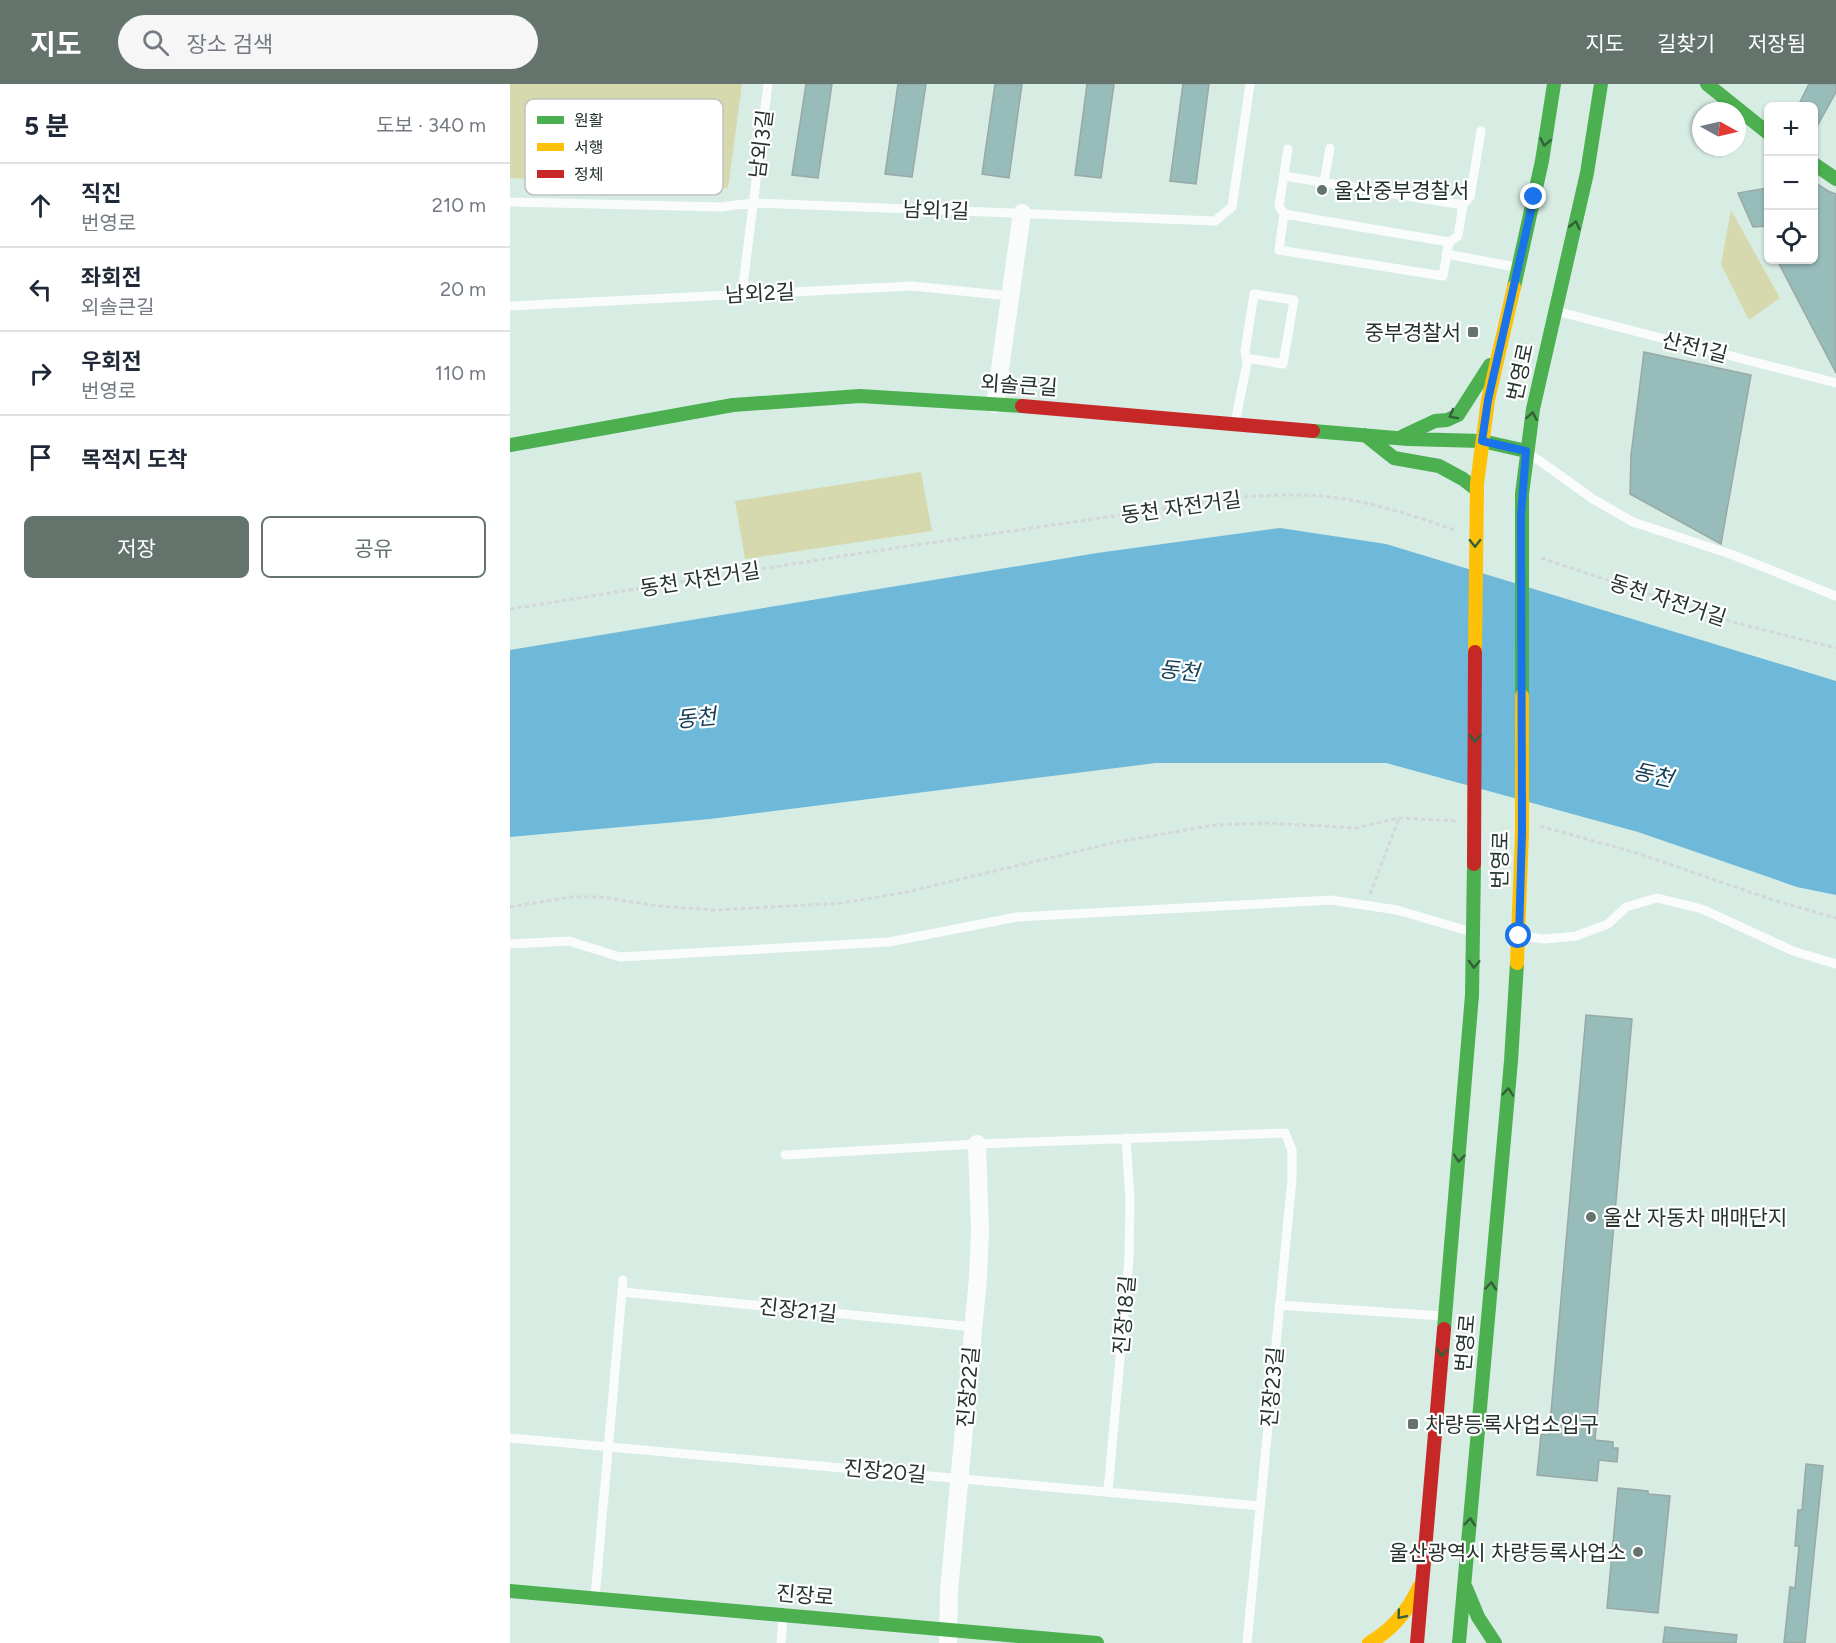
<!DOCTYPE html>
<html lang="ko">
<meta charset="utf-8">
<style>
:root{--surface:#fff;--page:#f6f6f7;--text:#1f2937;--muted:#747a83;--line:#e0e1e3;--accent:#64746d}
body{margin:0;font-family:Figtree,"Noto Sans KR",sans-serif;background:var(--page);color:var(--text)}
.controls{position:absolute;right:18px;top:18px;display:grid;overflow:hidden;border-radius:9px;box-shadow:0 2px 4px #0004}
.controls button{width:54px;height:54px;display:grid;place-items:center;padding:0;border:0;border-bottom:2px solid var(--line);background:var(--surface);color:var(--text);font:30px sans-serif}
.compass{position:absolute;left:1182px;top:18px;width:54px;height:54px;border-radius:50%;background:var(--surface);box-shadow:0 2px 4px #0004;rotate:98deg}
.stop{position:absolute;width:18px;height:18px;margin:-14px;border:4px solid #1a73e8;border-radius:50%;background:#fff}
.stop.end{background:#1a73e8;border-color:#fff;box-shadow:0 2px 6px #0008}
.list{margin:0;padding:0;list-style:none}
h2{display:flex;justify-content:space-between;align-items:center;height:78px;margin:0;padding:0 24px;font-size:26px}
h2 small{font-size:20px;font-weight:400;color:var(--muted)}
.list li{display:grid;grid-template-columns:39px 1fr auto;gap:18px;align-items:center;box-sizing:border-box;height:84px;padding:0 24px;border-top:2px solid var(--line)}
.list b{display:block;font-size:22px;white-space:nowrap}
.list p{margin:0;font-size:20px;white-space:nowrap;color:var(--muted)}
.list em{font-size:20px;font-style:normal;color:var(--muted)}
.actions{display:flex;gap:12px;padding:18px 24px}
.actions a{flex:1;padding:14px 0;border:2px solid var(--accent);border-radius:9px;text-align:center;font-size:21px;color:var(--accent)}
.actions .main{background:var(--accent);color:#fff}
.icon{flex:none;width:33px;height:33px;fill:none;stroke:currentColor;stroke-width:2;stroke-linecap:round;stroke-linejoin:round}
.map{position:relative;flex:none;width:1326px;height:1559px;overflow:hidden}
header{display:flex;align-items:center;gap:36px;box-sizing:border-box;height:84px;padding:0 30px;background:var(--accent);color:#fff}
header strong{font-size:28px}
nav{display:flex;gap:33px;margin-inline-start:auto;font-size:21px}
.search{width:420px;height:54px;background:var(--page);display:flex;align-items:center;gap:15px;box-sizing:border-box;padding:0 21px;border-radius:33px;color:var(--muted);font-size:22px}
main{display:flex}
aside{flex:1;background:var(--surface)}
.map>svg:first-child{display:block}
</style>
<header>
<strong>지도</strong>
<div class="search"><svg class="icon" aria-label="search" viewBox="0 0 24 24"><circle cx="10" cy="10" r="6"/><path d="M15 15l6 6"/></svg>장소 검색</div>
<nav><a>지도</a><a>길찾기</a><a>저장됨</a></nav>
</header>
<main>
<aside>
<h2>5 분<small>도보 · 340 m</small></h2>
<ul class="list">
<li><svg class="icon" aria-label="ahead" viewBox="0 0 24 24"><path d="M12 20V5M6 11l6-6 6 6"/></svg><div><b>직진</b><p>번영로</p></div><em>210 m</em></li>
<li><svg class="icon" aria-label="left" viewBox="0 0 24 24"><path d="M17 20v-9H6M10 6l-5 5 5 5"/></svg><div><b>좌회전</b><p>외솔큰길</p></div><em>20 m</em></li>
<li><svg class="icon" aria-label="right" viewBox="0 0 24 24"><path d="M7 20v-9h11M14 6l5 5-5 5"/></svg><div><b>우회전</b><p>번영로</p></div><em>110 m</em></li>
<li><svg class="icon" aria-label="arrive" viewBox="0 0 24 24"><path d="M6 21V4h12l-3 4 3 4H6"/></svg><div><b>목적지 도착</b></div></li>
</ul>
<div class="actions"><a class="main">저장</a><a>공유</a></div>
</aside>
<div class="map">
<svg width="1326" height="1559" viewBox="0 0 1326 1559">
<rect width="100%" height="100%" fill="#d7ece3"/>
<path fill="#d6d9ae" d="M0,0H232L218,104L0,94Z
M1221,126L1270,214L1239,236L1211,180Z
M411,388L422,447L235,475L225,417Z"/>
<path fill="#6eb9da" d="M770,444L876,460L1326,597V811L1287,803L1128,748L876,679H646L200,735L0,753V566L587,469Z"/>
<path fill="#97bcba" stroke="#98a9a6" stroke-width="1.5" d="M296,0H322L308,94L282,91Z
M388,0H416L402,93L375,90Z
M485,0H512L499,94L472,90Z
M577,0H604L591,94L565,91Z
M673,0H699L686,100L660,97Z
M1299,0H1326V8L1304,48V22H1288Z
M1304,98L1318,107L1326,110V289L1267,176H1304Z
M1258,104V142L1243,143L1228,109Z
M1134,268L1241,291L1211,460L1120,410L1121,371Z
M1076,931L1122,935L1085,1356L1103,1358V1364H1108L1107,1378L1089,1376L1087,1397L1027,1391L1031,1350L1039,1351Z
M1296,1380L1313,1382L1295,1559H1274L1280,1503L1285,1504L1289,1462H1285L1288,1426H1292Z
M1108,1404L1138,1407V1410L1160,1412L1148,1529L1097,1524Z
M1155,1543L1227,1551L1226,1559H1153Z"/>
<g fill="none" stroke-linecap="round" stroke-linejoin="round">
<path stroke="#d3d8d6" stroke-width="3" stroke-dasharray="4.5 3" stroke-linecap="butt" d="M1031,474L1226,539L1326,564
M0,525L365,467L734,413C759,411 784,410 809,412C855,415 901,431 945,446
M1030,742L1127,769L1263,816L1326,834
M860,810L889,734
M0,823L61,813H92L147,822L207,826L332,819L397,808L606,758L705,741L757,739L847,744L889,734L946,737"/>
<path stroke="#f9fcfb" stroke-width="9" d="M774,92L953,121L948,152L939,158
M814,98L820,64
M0,118L210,123L243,119L705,137L722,123L740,0
M953,121L960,113L971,47
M774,130L939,158L933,192L769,166L774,130L769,122L778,65
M936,170L1006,183
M232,209L258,0
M0,222L402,202L500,212
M1046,227L1326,299
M725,339L737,279L735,267L744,210L784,216L773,280L736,274
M1020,370L1083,415L1123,438L1223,471L1326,512
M1012,852L1035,855L1066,852L1098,840L1116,823L1147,814L1192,825L1283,867L1326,880
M0,860L59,857L110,873L379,858L507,833L821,816L887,826L962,848
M275,1071L467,1060L775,1049L782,1066V1095L737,1559
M112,1208L464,1243
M769,1221L932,1232
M0,1354L750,1422
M598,1407L619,1175L620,1116L616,1054
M85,1514L113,1196
M271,1559L273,1533"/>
<path stroke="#f9fcfb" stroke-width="18" d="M485,320L512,129
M438,1559L439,1507L468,1194L470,1147L467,1060"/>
<path stroke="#4caf50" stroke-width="14" d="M1197,0L1258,49
M1304,80L1326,95
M1004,203L1032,77L1044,0
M803,347L898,355L972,357L1016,367
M855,351L884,374L929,382L953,395L967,406
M893,352L925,337L937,336L948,331L980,281
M0,361L223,321L350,312L512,322
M1012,612V410L1023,325L1077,89L1091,0
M934,1245L962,911L964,780
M956,1504L968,1533L985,1559
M0,1507L587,1559
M949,1559L1001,977L1007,879"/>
<path stroke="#ffc107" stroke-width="14" d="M965,568L967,400L978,316L1004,203
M1007,879L1012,748V612
M859,1559C882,1546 898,1527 909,1503"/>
<path stroke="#c62828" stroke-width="14" d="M512,322L803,347
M964,780L965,568
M907,1559L934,1245"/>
</g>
<defs><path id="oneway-chevron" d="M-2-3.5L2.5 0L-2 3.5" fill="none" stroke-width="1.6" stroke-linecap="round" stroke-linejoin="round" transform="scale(1.5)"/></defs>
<g stroke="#335f3a">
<use href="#oneway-chevron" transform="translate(1035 58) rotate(101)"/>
<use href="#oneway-chevron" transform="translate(1065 141) rotate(-77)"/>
<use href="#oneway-chevron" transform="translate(943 331) rotate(151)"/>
<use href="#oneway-chevron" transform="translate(1022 332) rotate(-80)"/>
<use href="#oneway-chevron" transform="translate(965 459) rotate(90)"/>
<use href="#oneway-chevron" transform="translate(965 654) rotate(90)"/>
<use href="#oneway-chevron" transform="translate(964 880) rotate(92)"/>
<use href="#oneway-chevron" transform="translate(998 1008) rotate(-85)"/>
<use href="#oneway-chevron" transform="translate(949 1074) rotate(95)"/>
<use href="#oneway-chevron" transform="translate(981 1202) rotate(-85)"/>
<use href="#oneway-chevron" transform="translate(932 1268) rotate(95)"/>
<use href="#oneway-chevron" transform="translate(960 1438) rotate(-85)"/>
<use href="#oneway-chevron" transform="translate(891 1531) rotate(130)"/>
</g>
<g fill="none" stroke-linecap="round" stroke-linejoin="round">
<path stroke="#1a73e8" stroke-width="8" d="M1009,852L1012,748L1011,431L1016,367L972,357L978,316L1024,113"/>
</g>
<g fill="#64746d" stroke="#fff" stroke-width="2">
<circle cx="812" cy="106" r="6"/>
<rect x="957" y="242" width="12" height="12" rx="3"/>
<circle cx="1081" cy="1133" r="6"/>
<rect x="897" y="1334" width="12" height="12" rx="3"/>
<circle cx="1128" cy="1468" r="6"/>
</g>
<g text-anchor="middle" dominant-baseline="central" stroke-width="4.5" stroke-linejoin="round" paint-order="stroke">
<g font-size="21" fill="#26342e" stroke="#fff">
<text transform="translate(251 60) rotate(-83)">남외3길</text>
<text transform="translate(426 126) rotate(2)">남외1길</text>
<text transform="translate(250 209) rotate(-3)">남외2길</text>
<text transform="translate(1185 263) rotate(14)">산전1길</text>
<text transform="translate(1010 288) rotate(-78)">번영로</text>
<text transform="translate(509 301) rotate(4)">외솔큰길</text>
<text transform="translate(671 423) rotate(-8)">동천 자전거길</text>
<text transform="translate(190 495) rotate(-9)">동천 자전거길</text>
<text transform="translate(1158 516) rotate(18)">동천 자전거길</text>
<text transform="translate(990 776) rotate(-89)">번영로</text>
<text transform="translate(288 1226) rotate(6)">진장21길</text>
<text transform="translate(614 1231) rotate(-85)">진장18길</text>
<text transform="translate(955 1259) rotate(-85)">번영로</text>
<text transform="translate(458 1303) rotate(-85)">진장22길</text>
<text transform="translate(762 1303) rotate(-85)">진장23길</text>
<text transform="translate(375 1387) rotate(5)">진장20길</text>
<text transform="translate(295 1511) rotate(5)">진장로</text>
</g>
<g font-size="21" fill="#26342e" stroke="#fff" text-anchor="start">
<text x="824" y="106">울산중부경찰서</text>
<text x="951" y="248" text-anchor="end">중부경찰서</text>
<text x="1093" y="1133">울산 자동차 매매단지</text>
<text x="915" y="1340">차량등록사업소입구</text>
<text x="1116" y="1468" text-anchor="end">울산광역시 차량등록사업소</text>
</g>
<g font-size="22" font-style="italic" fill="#163f55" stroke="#fff">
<text transform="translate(669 587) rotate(6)">동천</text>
<text transform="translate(186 634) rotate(-6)">동천</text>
<text transform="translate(1143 691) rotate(13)">동천</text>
</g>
</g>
<rect x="15" y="15" width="198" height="96" rx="9" fill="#fff" stroke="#bec2c0" stroke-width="1.5"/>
<rect x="27" y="32" width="27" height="8" fill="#4caf50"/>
<rect x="27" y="59" width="27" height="8" fill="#ffc107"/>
<rect x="27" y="86" width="27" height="8" fill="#c62828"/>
<g font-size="16" fill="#26342e">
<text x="64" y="42">원활</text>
<text x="64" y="69">서행</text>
<text x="64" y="96">정체</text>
</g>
</svg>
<div class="controls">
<button>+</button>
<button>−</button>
<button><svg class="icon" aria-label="locate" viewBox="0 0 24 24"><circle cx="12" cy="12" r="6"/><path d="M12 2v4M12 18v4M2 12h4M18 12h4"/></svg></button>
</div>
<svg class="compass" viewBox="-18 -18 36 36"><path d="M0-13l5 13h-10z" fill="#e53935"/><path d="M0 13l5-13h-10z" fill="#747a83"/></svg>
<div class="stop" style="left:1009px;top:852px"></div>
<div class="stop end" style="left:1024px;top:113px"></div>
</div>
</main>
